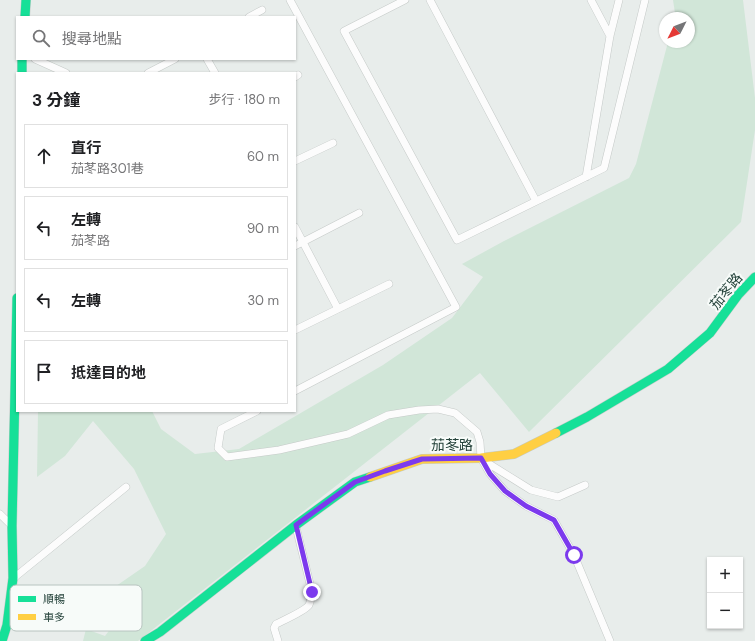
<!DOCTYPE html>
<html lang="zh-TW">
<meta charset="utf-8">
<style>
:root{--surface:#fff;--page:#f2f2f2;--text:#202124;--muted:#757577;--line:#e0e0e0}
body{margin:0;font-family:"DM Sans","Noto Sans TC",sans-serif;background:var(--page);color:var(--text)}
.controls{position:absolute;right:12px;bottom:12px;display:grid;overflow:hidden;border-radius:0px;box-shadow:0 1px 3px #0004}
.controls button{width:36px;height:36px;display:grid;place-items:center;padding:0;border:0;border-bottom:1px solid var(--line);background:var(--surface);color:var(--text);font:20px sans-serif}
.compass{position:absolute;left:659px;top:12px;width:36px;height:36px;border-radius:50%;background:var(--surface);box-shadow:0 1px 3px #0004;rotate:228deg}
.stop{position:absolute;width:12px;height:12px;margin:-9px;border:3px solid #7c3aed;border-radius:50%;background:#fff}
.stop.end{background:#7c3aed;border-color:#fff;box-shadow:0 1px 4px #0008}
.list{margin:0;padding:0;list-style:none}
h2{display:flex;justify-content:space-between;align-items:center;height:52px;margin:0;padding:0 16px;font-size:17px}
h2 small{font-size:13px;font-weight:400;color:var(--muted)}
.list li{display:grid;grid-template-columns:26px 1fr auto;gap:12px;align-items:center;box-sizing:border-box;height:64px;margin:0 8px 8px;padding:0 8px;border:1px solid var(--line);border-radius:0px}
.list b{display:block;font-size:15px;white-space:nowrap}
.list p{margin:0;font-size:13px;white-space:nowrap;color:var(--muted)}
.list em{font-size:13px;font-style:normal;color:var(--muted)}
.icon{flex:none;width:22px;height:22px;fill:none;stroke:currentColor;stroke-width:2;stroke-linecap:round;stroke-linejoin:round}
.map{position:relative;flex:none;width:755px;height:641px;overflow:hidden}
.search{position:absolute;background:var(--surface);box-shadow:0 1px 3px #0004;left:16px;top:16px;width:280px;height:44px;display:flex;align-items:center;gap:10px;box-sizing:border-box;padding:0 14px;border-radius:0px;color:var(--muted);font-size:15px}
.panel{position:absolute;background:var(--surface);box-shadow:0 1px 3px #0004;left:16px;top:72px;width:280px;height:340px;border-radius:0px}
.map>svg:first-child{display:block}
</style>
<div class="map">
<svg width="755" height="641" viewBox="0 0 755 641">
<rect width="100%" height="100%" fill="#e8edeb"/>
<path fill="#d1e6d8" d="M673,0H743L755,98V130L741,222L529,432L480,373L138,641H83L86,629L105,636L120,616L106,593L145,566L166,534L134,469L93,421L65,456L37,477L38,411H152L161,429L195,454L239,449L383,365L452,318L483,277L462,264L504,241L629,178L636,164L668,42H689V18H674L675,13Z"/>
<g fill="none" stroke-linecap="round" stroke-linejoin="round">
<g stroke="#c5cac8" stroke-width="8">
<path id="lane" d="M290,0L456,307L295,391
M405,0L344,31L457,240L604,168L645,0
M430,0L536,201
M591,0L610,36
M249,17L262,10
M35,59L66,73
M207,59L215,73
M148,73L175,59
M295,77L298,75
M295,161L333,143
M586,177L610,36L619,0
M295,227L338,309
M295,246L359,213
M295,330L389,284
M257,411L221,429L218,448L227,457L279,450L348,434L388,415L419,410L438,409L455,413L477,432L480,442L481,458L490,474L505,491L526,506L554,520L574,555L610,641
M486,462L531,490L558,497L585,485
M0,514L9,523
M15,577L126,487
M278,641L274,628L276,624C284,620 305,611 309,605C311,601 311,596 312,592L296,527"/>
</g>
<g stroke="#c3cbc8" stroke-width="10">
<path id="fast" d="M25,17L26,0
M22,59V73
M556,433L587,417L668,369L710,333L738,295L755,277
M2,641L7,625L13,578L12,526L17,298
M145,641L160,632L296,525L355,482L370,477"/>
</g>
<g stroke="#c3cbc8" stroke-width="10">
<path id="slow" d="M370,477L422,459L481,458L514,454L556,433"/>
</g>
<use href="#lane" stroke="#fcfcfc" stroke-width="7"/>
<use href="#fast" stroke="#16e098" stroke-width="9"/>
<use href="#slow" stroke="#ffcf43" stroke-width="9"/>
</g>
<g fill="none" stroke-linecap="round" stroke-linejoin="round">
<path stroke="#7c3aed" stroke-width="5" d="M312,592L296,525L355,482L385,471L422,459L481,458L490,474L505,491L526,506L554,520L574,555"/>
</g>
<g text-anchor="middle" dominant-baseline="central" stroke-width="4" stroke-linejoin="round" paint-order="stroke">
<g font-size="14" fill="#24423a" stroke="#f7fbf9">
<text transform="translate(726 291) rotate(-51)">茄苳路</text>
<text x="452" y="445">茄苳路</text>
</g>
</g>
<rect x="10" y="585" width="132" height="46" rx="6" fill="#f7fbf9" stroke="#b8c4c0" stroke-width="1"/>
<rect x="18" y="596" width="18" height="6" fill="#16e098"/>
<rect x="18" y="614" width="18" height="6" fill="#ffcf43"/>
<g font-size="11" fill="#24423a">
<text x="43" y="603">順暢</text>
<text x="43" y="621">車多</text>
</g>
</svg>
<div class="controls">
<button>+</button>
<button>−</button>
</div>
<svg class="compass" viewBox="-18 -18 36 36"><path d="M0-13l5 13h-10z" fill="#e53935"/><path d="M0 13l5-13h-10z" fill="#757577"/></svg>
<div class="stop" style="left:574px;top:555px"></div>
<div class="stop end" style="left:312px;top:592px"></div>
<div class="search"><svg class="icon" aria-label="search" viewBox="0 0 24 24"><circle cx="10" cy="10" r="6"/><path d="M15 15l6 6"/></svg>搜尋地點</div>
<section class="panel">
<h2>3 分鐘<small>步行 · 180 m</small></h2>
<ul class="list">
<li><svg class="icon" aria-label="ahead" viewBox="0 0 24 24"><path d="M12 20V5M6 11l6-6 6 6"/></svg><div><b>直行</b><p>茄苳路301巷</p></div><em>60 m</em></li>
<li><svg class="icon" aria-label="left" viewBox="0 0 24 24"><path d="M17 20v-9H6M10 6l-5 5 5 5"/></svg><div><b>左轉</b><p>茄苳路</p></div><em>90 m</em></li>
<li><svg class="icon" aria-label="left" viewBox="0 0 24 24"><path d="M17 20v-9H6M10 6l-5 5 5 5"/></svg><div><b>左轉</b></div><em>30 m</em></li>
<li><svg class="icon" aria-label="arrive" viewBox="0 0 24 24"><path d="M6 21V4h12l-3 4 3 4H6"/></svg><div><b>抵達目的地</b></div></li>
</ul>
</section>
</div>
